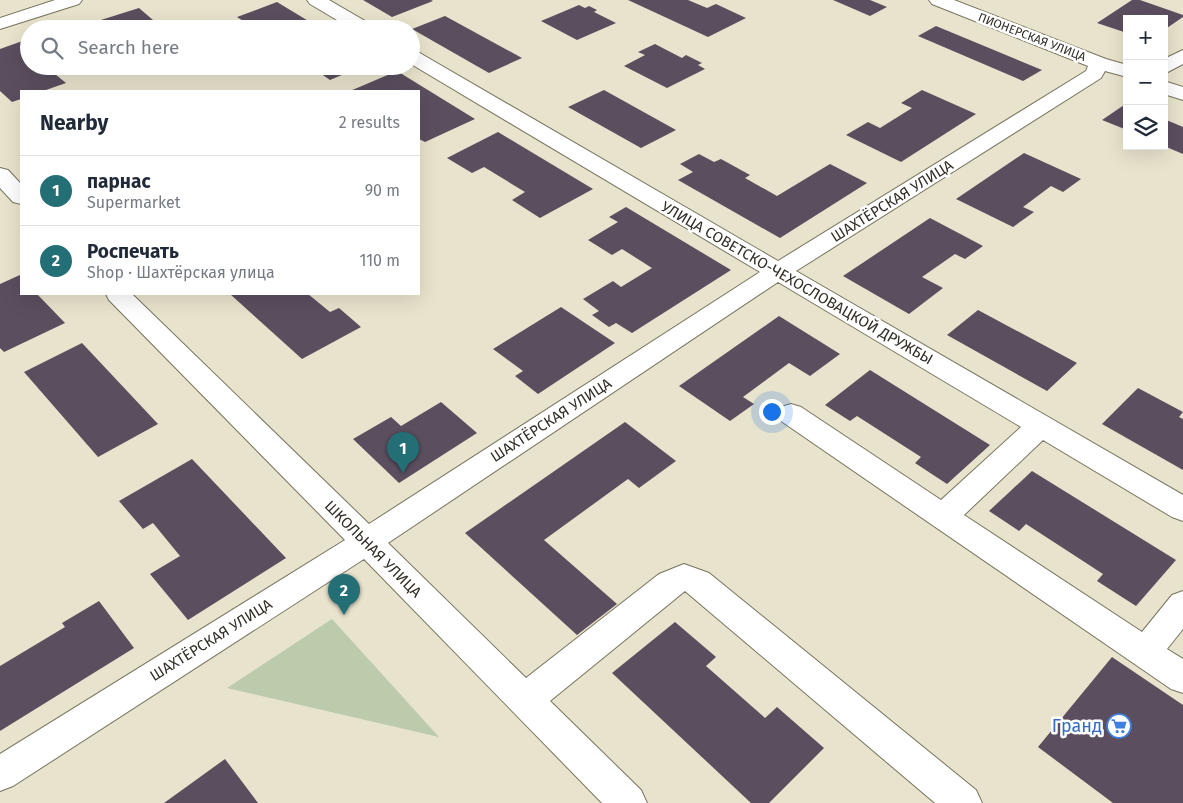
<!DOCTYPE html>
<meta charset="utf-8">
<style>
:root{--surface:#fff;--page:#f6f6f7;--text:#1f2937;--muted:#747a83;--line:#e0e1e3;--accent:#246f75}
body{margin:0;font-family:"Fira Sans",sans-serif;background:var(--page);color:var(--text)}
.controls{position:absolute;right:15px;top:15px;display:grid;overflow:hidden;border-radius:0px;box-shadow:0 5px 20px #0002}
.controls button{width:45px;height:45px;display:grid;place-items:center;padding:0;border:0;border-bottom:1px solid var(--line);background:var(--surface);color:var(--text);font:25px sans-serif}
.you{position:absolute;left:771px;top:411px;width:18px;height:18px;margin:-12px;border:4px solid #fff;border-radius:50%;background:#1a73e8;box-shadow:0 0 0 8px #1a73e833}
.badge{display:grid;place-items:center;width:32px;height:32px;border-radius:50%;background:var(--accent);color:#fff;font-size:16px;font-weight:700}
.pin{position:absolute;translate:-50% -41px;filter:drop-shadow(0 1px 2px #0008)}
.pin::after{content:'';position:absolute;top:26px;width:18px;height:15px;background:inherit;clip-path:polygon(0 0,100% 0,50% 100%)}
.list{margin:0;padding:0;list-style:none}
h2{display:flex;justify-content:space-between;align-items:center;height:65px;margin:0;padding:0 20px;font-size:21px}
h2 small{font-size:16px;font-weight:400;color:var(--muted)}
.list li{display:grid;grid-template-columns:32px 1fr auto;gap:15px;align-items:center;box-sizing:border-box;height:70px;padding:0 20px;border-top:1px solid var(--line)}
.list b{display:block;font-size:19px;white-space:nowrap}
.list p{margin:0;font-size:16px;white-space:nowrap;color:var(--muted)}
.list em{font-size:16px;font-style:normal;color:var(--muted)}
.icon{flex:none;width:28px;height:28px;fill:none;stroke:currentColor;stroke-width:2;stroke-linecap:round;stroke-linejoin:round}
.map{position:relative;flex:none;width:1183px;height:803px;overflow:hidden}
.search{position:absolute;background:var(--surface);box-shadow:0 5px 20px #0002;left:20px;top:20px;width:400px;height:55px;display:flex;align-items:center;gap:12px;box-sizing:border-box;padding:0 18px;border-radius:28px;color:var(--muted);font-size:19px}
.panel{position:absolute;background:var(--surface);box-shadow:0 5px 20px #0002;left:20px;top:90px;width:400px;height:205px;border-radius:0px}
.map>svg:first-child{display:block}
</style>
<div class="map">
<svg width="1183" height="803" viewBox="0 0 1183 803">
<rect width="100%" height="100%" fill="#e8e3cc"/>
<path fill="#bdcbad" d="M332,619L439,737L227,688Z"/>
<path fill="#5b4f5f" d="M363,0H431L433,1L392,17Z
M628,0H688L707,8L716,4L746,18L708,37Z
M833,0H870L887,7L870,16Z
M1132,0H1140L1183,15V17L1164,30V19H1127V33L1097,23Z
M277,2L310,22L293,29H255L237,17Z
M579,5L585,8L589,6L597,10L594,12L616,23L577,40L541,21Z
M139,8L160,26L152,29H90L85,25Z
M445,16L522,58L489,73L412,29Z
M936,26L1042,70L1023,81L918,36Z
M28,39L29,55L23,57L29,62V66H34L41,73L50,70L66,83L43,91H21V99L12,102L0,91V49Z
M655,44L682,58L686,55L702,63L698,65L705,69L667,88L624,66L645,55L638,52Z
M310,66H363L330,80Z
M397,71L475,119L425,142L419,139V91H350Z
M604,90L676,130L641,148L568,107Z
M922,90L976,114L901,162L846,135L868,122L880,128L912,108L901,103Z
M1127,103V130L1102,120Z
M1164,119L1183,127V154L1164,146Z
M498,132L593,189L540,218L512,200L525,192L484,167L472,173L447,158Z
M1024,153L1081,179L1063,192L1051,186L1023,207L1034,212L1013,227L956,199Z
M699,154L714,162L721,159L750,175L745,178L777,196L830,164L867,183L780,238L678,180L693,172L680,164Z
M626,207L731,270L632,333L616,323L609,327L592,315L599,311L583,299L613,281L621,287L652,268L622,249L612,255L588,240L618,222L609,217Z
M930,218L983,246L965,259L955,254L922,277L943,288L909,314L843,276Z
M20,275L21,294H37L65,323L4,352L0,348V284Z
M230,294H308L330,312L339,308L361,327L302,359Z
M561,307L615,343L538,394L515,376L523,371L493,349Z
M978,310L1077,363L1047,391L947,335Z
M779,316L840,354L810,376L789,363L743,397L754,404L730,421L679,386Z
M82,343L158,424L98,457L24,372Z
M870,370L990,445L947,484L915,463L921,457L857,416L850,421L825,405Z
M1138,388L1183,412L1179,417L1183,419V470L1102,424Z
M441,402L477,433L399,483L353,439L391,417L401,426Z
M625,422L676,461L639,488L628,479L544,540L617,604L577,635L465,533Z
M192,459L286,558L188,620L150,574L180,556L153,523L143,529L119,501Z
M1032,471L1176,560L1136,606L1097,581L1103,574L1026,524L1019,531L989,511Z
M99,601L134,648L0,731V666L65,627L62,623Z
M675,622L716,657L706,666L765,718L777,707L824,748L769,803H751L612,673Z
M1112,657L1183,705V803H1113L1038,747Z
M225,759L258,803H164Z"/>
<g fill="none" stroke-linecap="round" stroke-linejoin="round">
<g stroke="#77735e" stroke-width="2">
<path id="minor" d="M55,0H82L79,4L0,29V18Z
M307,0H329L372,25L374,29H352L310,4Z
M929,0H954L1106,59L1127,65V77L1105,71L1101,78L796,271L1183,495V521L1172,517L1043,440L964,515L1142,632L1172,595L1183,591V629L1167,649L1183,659V693L1171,689L781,421L777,414L781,407L791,404L801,407L941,500L1021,427L778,282L388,543L526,678L659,574L684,564L709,573L976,790L982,803H935L685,591L550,701L641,790L647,803H602L364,559L13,786L0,791V754L345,540L109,300L106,294H132L369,524L760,272L411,64V50L418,52L778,261L1086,71L1088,66L932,4Z
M1183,50V64L1164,74V59Z
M1164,81L1183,87V100L1164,94Z
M0,168L8,170L21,184V204L13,202L0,188Z"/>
</g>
<use href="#minor" fill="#fff" fill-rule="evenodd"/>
</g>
<defs>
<g id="supermarket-ring" transform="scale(1.25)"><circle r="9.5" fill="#fff" stroke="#3f7fe0" stroke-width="1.5"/><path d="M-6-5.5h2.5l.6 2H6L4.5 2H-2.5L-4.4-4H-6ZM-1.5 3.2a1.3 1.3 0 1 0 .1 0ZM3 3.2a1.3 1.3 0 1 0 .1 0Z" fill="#3f7fe0"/></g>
</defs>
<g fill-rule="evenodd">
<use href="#supermarket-ring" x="1119" y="726"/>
</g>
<g text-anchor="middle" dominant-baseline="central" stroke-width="5" stroke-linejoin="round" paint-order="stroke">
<g font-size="12" fill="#302e25" stroke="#fff">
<text transform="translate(1032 37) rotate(21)">ПИОНЕРСКАЯ УЛИЦА</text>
</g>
<g font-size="15" fill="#302e25" stroke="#fff">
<text transform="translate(892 201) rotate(-32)">ШАХТЁРСКАЯ УЛИЦА</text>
<text transform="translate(797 283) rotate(30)">УЛИЦА СОВЕТСКО-ЧЕХОСЛОВАЦКОЙ ДРУЖБЫ</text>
<text transform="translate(551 420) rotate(-33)">ШАХТЁРСКАЯ УЛИЦА</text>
<text transform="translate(373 549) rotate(45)">ШКОЛЬНАЯ УЛИЦА</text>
<text transform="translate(211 640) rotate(-32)">ШАХТЁРСКАЯ УЛИЦА</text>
</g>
<g font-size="18" fill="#366cbe" stroke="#fff" text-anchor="end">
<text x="1102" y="726">Гранд</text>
</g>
</g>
</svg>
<div class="controls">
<button>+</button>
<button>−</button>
<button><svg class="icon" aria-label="layers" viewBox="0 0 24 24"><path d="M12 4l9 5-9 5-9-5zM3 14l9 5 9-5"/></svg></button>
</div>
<div class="you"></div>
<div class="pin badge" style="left:403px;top:473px">1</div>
<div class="pin badge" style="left:344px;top:615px">2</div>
<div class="search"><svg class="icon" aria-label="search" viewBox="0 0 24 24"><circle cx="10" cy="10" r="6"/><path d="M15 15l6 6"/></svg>Search here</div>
<section class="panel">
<h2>Nearby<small>2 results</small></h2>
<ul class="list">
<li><span class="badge">1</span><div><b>парнас</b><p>Supermarket</p></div><em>90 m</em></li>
<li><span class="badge">2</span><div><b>Роспечать</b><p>Shop · Шахтёрская улица</p></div><em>110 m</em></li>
</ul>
</section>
</div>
